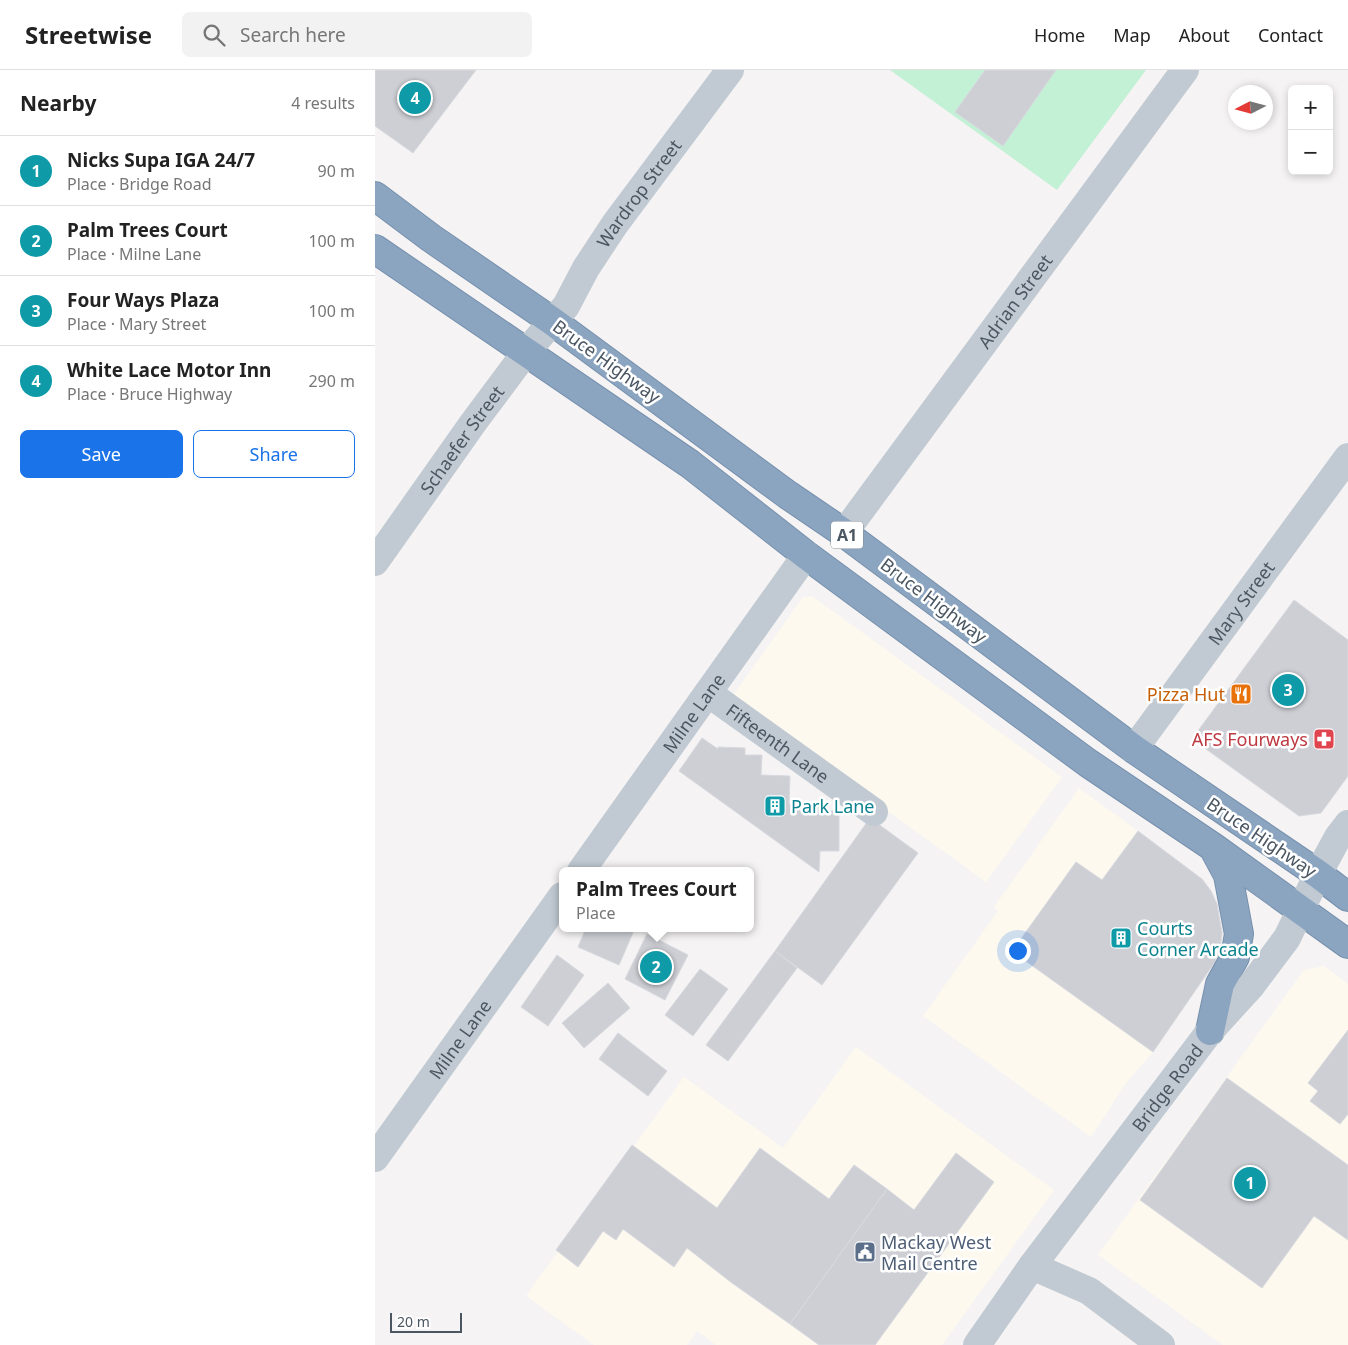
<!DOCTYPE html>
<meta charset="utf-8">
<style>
:root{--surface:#fff;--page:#f2f2f2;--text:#222;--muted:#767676;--line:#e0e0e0;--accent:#1a73e8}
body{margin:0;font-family:"Noto Sans",sans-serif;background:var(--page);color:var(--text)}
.controls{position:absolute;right:15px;top:15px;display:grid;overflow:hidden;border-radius:8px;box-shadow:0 2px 8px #0003}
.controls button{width:45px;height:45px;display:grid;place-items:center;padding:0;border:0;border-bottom:1px solid var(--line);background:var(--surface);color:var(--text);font:25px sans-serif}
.compass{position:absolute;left:853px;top:15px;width:45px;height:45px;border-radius:50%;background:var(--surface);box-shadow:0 2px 8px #0003;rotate:264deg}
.scale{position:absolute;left:15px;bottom:12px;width:72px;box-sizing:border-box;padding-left:5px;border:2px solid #4a5661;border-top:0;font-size:14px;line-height:18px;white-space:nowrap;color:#4a5661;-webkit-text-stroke:4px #fff;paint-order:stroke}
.you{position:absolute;left:642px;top:880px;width:18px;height:18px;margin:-12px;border:4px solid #fff;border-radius:50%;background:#1a73e8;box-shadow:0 0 0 8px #1a73e833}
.badge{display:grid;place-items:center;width:32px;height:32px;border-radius:50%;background:var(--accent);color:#fff;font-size:16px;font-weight:700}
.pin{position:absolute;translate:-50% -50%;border:2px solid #fff;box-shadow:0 1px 5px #0006}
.popup{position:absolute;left:184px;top:797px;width:195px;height:65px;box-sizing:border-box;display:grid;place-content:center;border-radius:8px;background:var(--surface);filter:drop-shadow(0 1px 4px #0005);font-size:16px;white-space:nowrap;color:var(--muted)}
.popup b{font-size:19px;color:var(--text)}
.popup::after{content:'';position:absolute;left:50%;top:100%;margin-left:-10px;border:10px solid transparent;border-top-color:var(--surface)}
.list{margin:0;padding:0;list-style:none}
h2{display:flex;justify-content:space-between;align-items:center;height:65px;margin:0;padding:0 20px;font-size:21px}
h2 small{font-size:16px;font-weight:400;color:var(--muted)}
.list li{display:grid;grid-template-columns:32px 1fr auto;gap:15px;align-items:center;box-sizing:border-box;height:70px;padding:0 20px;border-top:1px solid var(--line)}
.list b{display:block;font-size:19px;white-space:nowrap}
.list p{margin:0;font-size:16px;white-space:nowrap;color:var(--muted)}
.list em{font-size:16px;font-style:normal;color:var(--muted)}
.actions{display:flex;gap:10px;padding:15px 20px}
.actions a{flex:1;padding:11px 0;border:1px solid var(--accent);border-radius:8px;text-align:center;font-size:18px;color:var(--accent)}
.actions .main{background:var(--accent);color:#fff}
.icon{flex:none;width:28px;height:28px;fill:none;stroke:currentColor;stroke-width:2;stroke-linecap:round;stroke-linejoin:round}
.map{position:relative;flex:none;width:973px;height:1275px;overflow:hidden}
header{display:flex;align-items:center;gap:30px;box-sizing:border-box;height:70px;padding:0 25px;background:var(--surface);border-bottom:1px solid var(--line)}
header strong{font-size:24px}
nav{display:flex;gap:28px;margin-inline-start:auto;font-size:18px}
.search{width:350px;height:45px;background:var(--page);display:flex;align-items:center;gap:12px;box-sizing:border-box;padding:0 18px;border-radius:8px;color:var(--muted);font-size:19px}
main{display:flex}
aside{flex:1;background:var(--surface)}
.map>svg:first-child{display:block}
</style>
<header>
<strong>Streetwise</strong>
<div class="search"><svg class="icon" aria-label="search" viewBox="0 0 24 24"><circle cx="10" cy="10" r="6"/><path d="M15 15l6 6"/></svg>Search here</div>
<nav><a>Home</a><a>Map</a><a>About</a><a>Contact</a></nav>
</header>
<main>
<aside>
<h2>Nearby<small>4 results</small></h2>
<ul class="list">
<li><span class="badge" style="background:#0f9aa8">1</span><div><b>Nicks Supa IGA 24/7</b><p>Place · Bridge Road</p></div><em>90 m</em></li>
<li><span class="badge" style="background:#0f9aa8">2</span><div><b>Palm Trees Court</b><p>Place · Milne Lane</p></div><em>100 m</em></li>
<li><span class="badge" style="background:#0f9aa8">3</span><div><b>Four Ways Plaza</b><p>Place · Mary Street</p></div><em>100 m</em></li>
<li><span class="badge" style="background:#0f9aa8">4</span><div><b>White Lace Motor Inn</b><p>Place · Bruce Highway</p></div><em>290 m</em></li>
</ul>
<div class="actions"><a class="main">Save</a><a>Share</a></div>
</aside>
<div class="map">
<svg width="973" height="1275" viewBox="0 0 973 1275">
<rect width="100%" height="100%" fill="#f5f3f3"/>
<path fill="#fdf9ef" d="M437,526L687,707L611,812L356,628L428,527Z
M704,718L763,761L727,810L701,792L652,861L649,859L651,861L643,873L645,887L778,982L751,1013L716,1067L548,946L623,841L619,837Z
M949,896L973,914V1275H848L723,1185L929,900Z
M481,977L679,1120L567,1275H452L357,1213L443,1275H341L322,1261L312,1275H219L151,1226L309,1007L408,1078Z"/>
<path fill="#c3f1d5" d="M515,0H771L682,120Z"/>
<path fill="#cdcfd5" stroke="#d7d9de" d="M0,0H101L38,83L0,56Z
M610,0H681L628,76L580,42Z
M919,530L973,570V706L946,743L924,746L817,669Z
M327,668L343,679V677L370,678V685H387L386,705L415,706L414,734H448L447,741H464V781H445L444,802L304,701Z
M495,748L543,783L447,915L400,881Z
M763,761L827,809L836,821L842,834L847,863L845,878L840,892L778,982L645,887L643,873L701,792L727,810Z
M211,858H260L244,895L203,877Z
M272,864L313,885L290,930L250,909Z
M400,881L422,898L353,991L331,975Z
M182,885L209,905L173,956L146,937Z
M325,899L353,919L318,966L290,945Z
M233,913L255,938L209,978L187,953Z
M973,960V1044L965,1054L935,1031L943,1021L933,1013Z
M243,963L292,1001L273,1026L224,989Z
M852,1008L973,1095V1170L939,1146L887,1218L765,1130Z
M257,1075L342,1138L385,1078L454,1129L479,1095L512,1119L415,1254L357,1213L312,1178L299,1197L248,1159L241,1170L228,1161L203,1197L181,1180Z
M581,1083L619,1112L500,1275H444L415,1254L512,1119L539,1140Z"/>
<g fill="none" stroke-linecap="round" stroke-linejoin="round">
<g stroke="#7690ad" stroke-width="30">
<path id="highway" d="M0,126L56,168L177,251L413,425L469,463L759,679L943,804L973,827
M0,179L315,394L431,485L713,693L838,777L973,874
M835,961L845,914L860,887L864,864L853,805L839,779"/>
</g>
<g stroke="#c1cad2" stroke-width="28">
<path id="s1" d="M469,463L810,0"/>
<path id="s2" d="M0,492L98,353L151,282L191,236L211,198L240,154L355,0"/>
<path id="s3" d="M333,623L499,742"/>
<path id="s4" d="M759,679L973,387"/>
<path id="s5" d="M206,801L431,485"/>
<path id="s6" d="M0,1088L187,826"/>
<path d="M657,1196L714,1221L786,1275"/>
<path id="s7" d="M602,1275L657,1196L835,961L876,916L912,868L943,804L963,767L973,754"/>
</g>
<use href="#highway" stroke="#8ba5c1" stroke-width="28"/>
</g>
<defs>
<g id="restaurant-square" transform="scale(1.125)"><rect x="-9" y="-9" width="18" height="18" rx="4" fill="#e8710a" stroke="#fff"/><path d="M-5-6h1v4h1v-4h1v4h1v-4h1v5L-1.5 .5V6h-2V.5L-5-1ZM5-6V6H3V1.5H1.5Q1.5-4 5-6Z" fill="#fff"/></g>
<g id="pharmacy-square" transform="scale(1.125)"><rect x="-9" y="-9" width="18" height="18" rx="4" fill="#e0444e" stroke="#fff"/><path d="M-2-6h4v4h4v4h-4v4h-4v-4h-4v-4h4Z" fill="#fff"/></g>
<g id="building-square" transform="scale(1.125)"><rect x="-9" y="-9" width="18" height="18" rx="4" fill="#0f9aa8" stroke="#fff"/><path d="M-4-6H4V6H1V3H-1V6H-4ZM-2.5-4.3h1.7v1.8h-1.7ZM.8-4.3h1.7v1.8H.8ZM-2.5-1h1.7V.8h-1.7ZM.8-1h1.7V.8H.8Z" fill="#fff"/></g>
<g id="civic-square" transform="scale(1.125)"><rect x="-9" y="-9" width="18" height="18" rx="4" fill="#5c6f8a" stroke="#fff"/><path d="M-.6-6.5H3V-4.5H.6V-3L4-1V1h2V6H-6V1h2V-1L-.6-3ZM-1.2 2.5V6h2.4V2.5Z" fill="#fff"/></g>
</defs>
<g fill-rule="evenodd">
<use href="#restaurant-square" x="866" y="624"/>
<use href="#pharmacy-square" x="949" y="669"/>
<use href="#building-square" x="400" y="736"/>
<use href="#building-square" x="746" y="868"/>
<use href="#civic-square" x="490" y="1182"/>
</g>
<g text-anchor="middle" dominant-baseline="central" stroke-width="5" stroke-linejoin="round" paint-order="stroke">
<rect fill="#fff" stroke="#808990" stroke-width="1" x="456" y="451.5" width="32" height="27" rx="4"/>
<g font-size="16" font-weight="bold" fill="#4a5661">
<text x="472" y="465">A1</text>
</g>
<g font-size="18" fill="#4a5661" stroke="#fff">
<text stroke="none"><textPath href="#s2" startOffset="454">Wardrop Street</textPath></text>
<text stroke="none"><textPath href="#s1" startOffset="288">Adrian Street</textPath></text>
<text transform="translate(232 291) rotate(36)">Bruce Highway</text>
<text stroke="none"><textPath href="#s2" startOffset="150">Schaefer Street</textPath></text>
<text transform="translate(559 530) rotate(37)">Bruce Highway</text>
<text stroke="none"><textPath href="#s4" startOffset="181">Mary Street</textPath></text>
<text stroke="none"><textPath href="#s5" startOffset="194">Milne Lane</textPath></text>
<text stroke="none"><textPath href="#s3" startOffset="86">Fifteenth Lane</textPath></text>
<text transform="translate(887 767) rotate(34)">Bruce Highway</text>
<text stroke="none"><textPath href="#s6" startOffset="146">Milne Lane</textPath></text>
<text stroke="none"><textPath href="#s7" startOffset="320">Bridge Road</textPath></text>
</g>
<g font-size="18" fill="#c56008" stroke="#fff" text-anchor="end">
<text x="850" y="624">Pizza Hut</text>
</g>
<g font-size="18" fill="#be3a42" stroke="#fff" text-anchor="end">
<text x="933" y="669">AFS Fourways</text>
</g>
<g font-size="18" fill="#0d838f" stroke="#fff" text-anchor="start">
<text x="416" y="736">Park Lane</text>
<text x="762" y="858">Courts<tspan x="762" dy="21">Corner Arcade</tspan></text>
</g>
<g font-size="18" fill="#4e5e75" stroke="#fff" text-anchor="start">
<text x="506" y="1172">Mackay West<tspan x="506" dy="21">Mail Centre</tspan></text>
</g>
</g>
</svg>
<div class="controls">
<button>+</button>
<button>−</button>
</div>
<svg class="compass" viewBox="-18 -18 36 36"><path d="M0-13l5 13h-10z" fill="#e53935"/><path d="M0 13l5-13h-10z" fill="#767676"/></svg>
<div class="scale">20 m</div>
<div class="you"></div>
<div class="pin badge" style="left:875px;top:1113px;background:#0f9aa8">1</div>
<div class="pin badge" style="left:281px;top:897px;background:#0f9aa8">2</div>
<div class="popup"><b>Palm Trees Court</b>Place</div>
<div class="pin badge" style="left:913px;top:620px;background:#0f9aa8">3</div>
<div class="pin badge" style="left:40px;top:28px;background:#0f9aa8">4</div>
</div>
</main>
